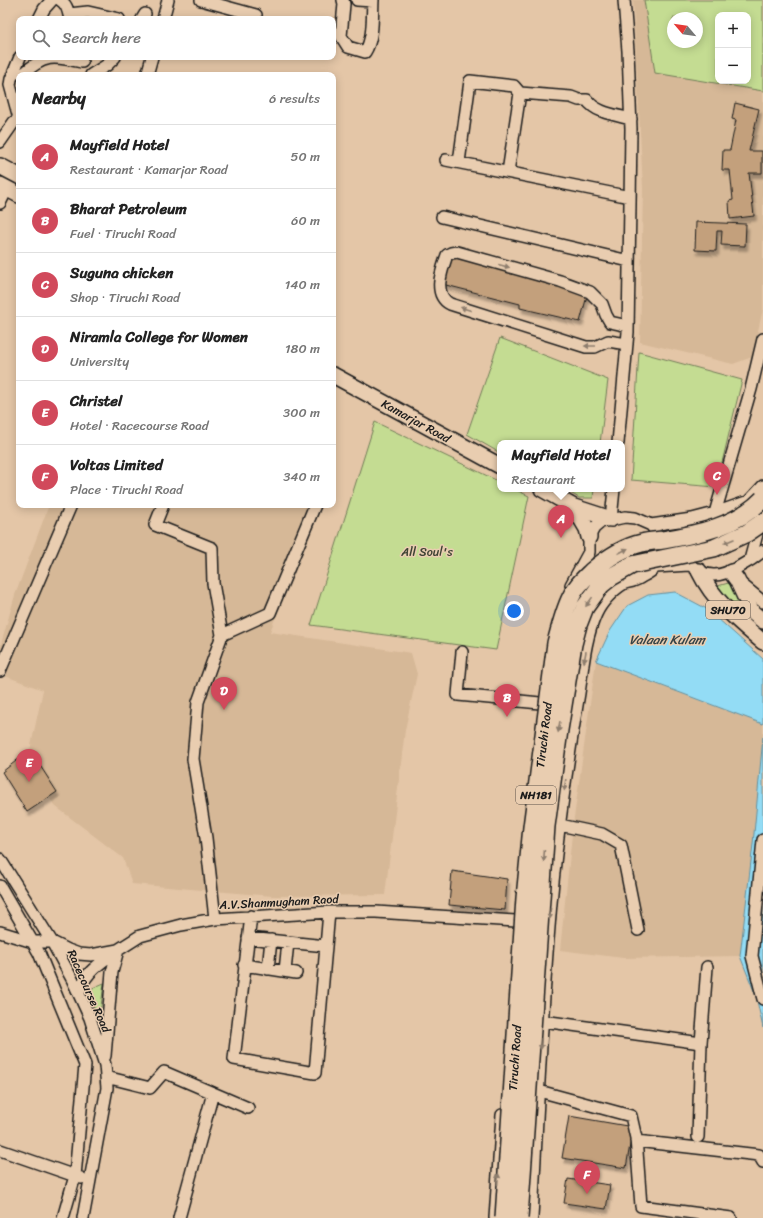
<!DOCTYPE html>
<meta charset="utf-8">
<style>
:root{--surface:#fff;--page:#f6f6f6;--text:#222;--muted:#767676;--line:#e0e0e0;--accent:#d1495b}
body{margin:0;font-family:Sriracha,sans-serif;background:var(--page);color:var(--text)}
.controls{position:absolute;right:12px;top:12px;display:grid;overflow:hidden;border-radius:8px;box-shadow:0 2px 10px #0003}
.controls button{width:36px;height:36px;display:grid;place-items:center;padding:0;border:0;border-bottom:1px solid var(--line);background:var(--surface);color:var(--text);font:20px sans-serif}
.compass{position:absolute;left:667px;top:12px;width:36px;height:36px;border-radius:50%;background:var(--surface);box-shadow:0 2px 10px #0003;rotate:299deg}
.you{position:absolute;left:514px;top:611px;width:14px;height:14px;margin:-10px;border:3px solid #fff;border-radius:50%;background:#1a73e8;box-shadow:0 0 0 6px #1a73e833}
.badge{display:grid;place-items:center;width:26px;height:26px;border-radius:50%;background:var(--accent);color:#fff;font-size:13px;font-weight:700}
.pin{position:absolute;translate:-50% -33px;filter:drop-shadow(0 1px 2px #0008)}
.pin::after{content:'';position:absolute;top:21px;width:14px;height:12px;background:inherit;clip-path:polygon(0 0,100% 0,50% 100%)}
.popup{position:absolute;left:497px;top:440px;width:128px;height:52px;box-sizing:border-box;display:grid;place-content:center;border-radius:8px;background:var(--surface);filter:drop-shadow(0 1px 3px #0005);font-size:13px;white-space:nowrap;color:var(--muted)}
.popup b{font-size:15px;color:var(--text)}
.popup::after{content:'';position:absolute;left:50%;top:100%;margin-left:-8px;border:8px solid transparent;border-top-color:var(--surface)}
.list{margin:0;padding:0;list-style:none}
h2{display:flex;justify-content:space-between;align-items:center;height:52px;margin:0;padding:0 16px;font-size:17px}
h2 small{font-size:13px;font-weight:400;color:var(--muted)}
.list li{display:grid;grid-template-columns:26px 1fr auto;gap:12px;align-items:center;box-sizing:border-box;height:64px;padding:0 16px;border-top:1px solid var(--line)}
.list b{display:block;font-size:15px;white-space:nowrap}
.list p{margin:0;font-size:13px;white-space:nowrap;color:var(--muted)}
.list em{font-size:13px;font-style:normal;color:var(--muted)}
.icon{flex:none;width:22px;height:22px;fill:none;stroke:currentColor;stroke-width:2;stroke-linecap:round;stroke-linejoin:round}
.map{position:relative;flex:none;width:763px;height:1218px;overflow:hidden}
.search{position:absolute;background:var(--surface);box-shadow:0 2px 10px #0003;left:16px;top:16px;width:320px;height:44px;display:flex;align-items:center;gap:10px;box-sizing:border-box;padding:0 14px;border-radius:8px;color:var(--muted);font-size:15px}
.panel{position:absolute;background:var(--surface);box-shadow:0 2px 10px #0003;left:16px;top:72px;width:320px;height:436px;border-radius:8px}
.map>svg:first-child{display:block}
</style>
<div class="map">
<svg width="763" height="1218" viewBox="0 0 763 1218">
<defs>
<filter id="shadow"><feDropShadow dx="2.5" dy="4.5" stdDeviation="1" flood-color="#0004"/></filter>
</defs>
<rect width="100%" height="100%" fill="#e4c6a7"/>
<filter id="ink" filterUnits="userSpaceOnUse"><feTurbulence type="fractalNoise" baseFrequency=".025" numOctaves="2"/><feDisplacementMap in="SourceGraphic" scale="8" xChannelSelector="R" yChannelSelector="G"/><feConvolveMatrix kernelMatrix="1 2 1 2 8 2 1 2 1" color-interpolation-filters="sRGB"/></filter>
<g filter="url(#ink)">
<path fill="#d6b897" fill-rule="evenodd" d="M633,0H763V309L752,357L733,364L640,342L643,188ZM718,15H748V81H718ZM673,18H697V42H673Z
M49,505H317L270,632L411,653L417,674L405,730L385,895L273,896L132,884L123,858L55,806L27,764L43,690L0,674V648L15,595Z
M596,661L763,724V737L753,844L740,956L623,958L560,950L573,825Z"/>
<path fill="#c4dc92" stroke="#707c57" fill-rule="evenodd" d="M644,0H763V91L655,73ZM718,15H748V81H718ZM673,18H697V42H673Z
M500,338L608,380L600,443H500V453L467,434Z
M639,352L742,380L716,487L631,480Z
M375,422L500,482V489H514L529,496L496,650L311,625Z
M564,489H594L593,498H579Z
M732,582L741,612L714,587Z
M104,983L99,1022L88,990Z"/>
<path fill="#93dcf5" stroke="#638f9e" d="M675,592L707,609L763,659V724L596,661L610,631L627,606L648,595Z
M763,737V1028L756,996L740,956L753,844Z"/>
<path fill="#c3a07c" stroke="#1c1c1c" filter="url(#shadow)" d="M735,103L759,109L749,151H762V173H749L754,216L730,219L729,201L733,200L730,170H722L723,150H730L736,120L732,119Z
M696,222L746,224L745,246L721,245L722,231H717L716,251L695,250Z
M449,256L588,292L580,322L520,308V304L442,284Z
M30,750L57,792L27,812L2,772Z
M452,871L507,879L505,910L449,905Z
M569,1116L633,1127L626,1168L562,1158Z
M568,1179L610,1185L606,1209L564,1203Z"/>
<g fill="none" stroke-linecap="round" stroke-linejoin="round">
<g stroke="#1c1c1c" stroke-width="14">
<path id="minor" d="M60,0C67,4 68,11 70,19
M201,0L256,15
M343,0L344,4L341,36L348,47L365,52C374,38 372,16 373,0
M357,0L373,1
M69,14L88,12L119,19
M39,19L44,9L52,0
M142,19L145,14
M163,19L168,0
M22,75C44,54 54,56 82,62
M91,75L107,65L115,57
M147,75L152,57
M520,93L571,97L579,100H587C596,113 616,115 631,119
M19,118L10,85L11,79L20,57
M0,142L14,122L19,118
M446,160L630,197
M459,162L470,81L514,86L520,93L508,172
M0,203L7,189
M442,217L629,261
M627,344L608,341L595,347H586L450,304C432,294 442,270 447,255L451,253L457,252L560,281L590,292L602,304L606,315L610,322L628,326
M618,443L628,332L630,204L631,129L628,51L624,0
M163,505L155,525L212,548L213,583L222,635
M715,513L751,389L763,339
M611,519L614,489
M683,531C682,536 679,545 681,550C685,563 698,574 713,575C727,576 752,560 763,551
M750,560L757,534L756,523
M656,567L689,565
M740,583L763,602
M571,585L589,552V537L594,528L601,522L625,517L635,518L651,525L692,519L715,513L749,501L763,486
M462,652L458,695L540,703
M0,671L71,505
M560,825L602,834L621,845L638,930
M763,840L752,956L763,999
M0,859L52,942L73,981L90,1018L105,1065L107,1088L83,1218
M0,886L39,953L85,1065L75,1176L63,1218
M251,916L234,1059L315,1073L329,912
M215,919L206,838L193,759L198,702L222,635L270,613L315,505
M0,932L33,942H52L68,950L79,954L91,955L118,950L140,936L181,925L215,919L329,912H376L516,921
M248,938L326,946
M244,965L296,973
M268,969L271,940
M285,971L288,942
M79,994C83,973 101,963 116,951
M543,1021L701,1043L698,1137
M701,1043L707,967
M105,1056L112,972L118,950
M106,1077L150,1088L164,1072L248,1108
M539,1091L631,1116L636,1138L641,1206L731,1218
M636,1141L759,1155L763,1162
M0,1150L81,1178
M179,1218L213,1093
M495,1218L502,1115
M532,1218C537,1121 541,1024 549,927C555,849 566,770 579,693C583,667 585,638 596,614C601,603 613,590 623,584C626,582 630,582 633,581C637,580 640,578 643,576C666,565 667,543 651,525"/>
</g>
<g stroke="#1c1c1c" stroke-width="18">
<path id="major" d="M0,166L19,176
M0,185L19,195
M333,375L500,466
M542,489L574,507
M589,537L587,529L574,507L611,519
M699,571C713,600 739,622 763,642
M731,572L737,580L752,612L763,621"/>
</g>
<use href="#minor" stroke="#e9cdb0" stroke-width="11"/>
<use href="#major" stroke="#e9cdb0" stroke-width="15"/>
<g stroke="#1c1c1c" stroke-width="20" stroke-linecap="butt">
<path id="highway-bridge" d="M504,1218L525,898L532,827L556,643C560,628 564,611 571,597C575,587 584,579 592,571C606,559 624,547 642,543C649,541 656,541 663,540C699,534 737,526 763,499
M519,1218L546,826L559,730L573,644L578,625L585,607L601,585L611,577L632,565L714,548L747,533L763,522"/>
</g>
<use href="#highway-bridge" stroke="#e9cdb0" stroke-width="17"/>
</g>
<defs><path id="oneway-solid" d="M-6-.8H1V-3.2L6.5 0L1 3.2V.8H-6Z"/></defs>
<g fill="#8d7d6d">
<use href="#oneway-solid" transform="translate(504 266) rotate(15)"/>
<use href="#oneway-solid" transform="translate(466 309) rotate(-162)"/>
<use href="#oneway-solid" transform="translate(590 346) rotate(180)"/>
<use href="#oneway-solid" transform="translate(729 541) rotate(157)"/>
<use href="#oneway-solid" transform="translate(623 551) rotate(-27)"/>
<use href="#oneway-solid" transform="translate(589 602) rotate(126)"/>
<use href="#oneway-solid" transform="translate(585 657) rotate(100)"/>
<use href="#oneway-solid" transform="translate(559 727) rotate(99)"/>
<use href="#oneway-solid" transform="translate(565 785) rotate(98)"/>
<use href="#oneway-solid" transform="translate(544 856) rotate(94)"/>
<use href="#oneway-solid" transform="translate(550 914) rotate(96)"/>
<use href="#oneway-solid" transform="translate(541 1044) rotate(93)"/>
<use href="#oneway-solid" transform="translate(498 1179) rotate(-86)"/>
</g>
</g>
<g text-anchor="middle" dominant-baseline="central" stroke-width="3" stroke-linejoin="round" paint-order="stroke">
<g fill="#e9cdb0" stroke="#5a5148" stroke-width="1">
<rect x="706" y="601" width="44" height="18" rx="3"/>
<rect x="516" y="786" width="40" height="18" rx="3"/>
</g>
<g font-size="11" font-weight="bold" fill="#1c1c1c">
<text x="728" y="610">SHU70</text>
<text x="536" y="795">NH181</text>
</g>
<g font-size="12" fill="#1c1c1c" stroke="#e9cdb0">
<text transform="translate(416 421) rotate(29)">Kamarjar Road</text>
<text transform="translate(544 735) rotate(-83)">Tiruchi Road</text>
<text transform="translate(279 902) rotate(-3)">A.V.Shanmugham Raod</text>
<text transform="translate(89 991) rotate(66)">Racecourse Road</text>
<text transform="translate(515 1058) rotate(-86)">Tiruchi Road</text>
</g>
<g font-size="12" fill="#3e4234" stroke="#e9cdb0">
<text x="427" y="552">All Soul's</text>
</g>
<g font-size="13" font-style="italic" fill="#344247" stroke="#e9cdb0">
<text x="667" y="639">Valaan Kulam</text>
</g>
</g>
</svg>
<div class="controls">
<button>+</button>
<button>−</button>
</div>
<svg class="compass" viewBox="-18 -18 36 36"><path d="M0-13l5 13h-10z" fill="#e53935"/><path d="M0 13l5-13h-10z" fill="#767676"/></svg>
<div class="you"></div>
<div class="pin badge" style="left:561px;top:538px">A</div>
<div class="popup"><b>Mayfield Hotel</b>Restaurant</div>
<div class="pin badge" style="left:507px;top:717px">B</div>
<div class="pin badge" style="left:717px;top:495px">C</div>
<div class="pin badge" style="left:224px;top:710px">D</div>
<div class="pin badge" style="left:29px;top:782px">E</div>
<div class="pin badge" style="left:587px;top:1194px">F</div>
<div class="search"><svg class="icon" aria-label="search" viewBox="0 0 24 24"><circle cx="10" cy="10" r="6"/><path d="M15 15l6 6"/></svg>Search here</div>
<section class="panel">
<h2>Nearby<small>6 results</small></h2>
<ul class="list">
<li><span class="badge">A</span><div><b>Mayfield Hotel</b><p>Restaurant · Kamarjar Road</p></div><em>50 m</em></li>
<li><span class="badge">B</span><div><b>Bharat Petroleum</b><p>Fuel · Tiruchi Road</p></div><em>60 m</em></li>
<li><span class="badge">C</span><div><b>Suguna chicken</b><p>Shop · Tiruchi Road</p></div><em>140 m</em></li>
<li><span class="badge">D</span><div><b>Niramla College for Women</b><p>University</p></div><em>180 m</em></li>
<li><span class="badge">E</span><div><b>Christel</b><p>Hotel · Racecourse Road</p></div><em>300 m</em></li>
<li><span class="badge">F</span><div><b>Voltas Limited</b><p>Place · Tiruchi Road</p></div><em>340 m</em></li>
</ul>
</section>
</div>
